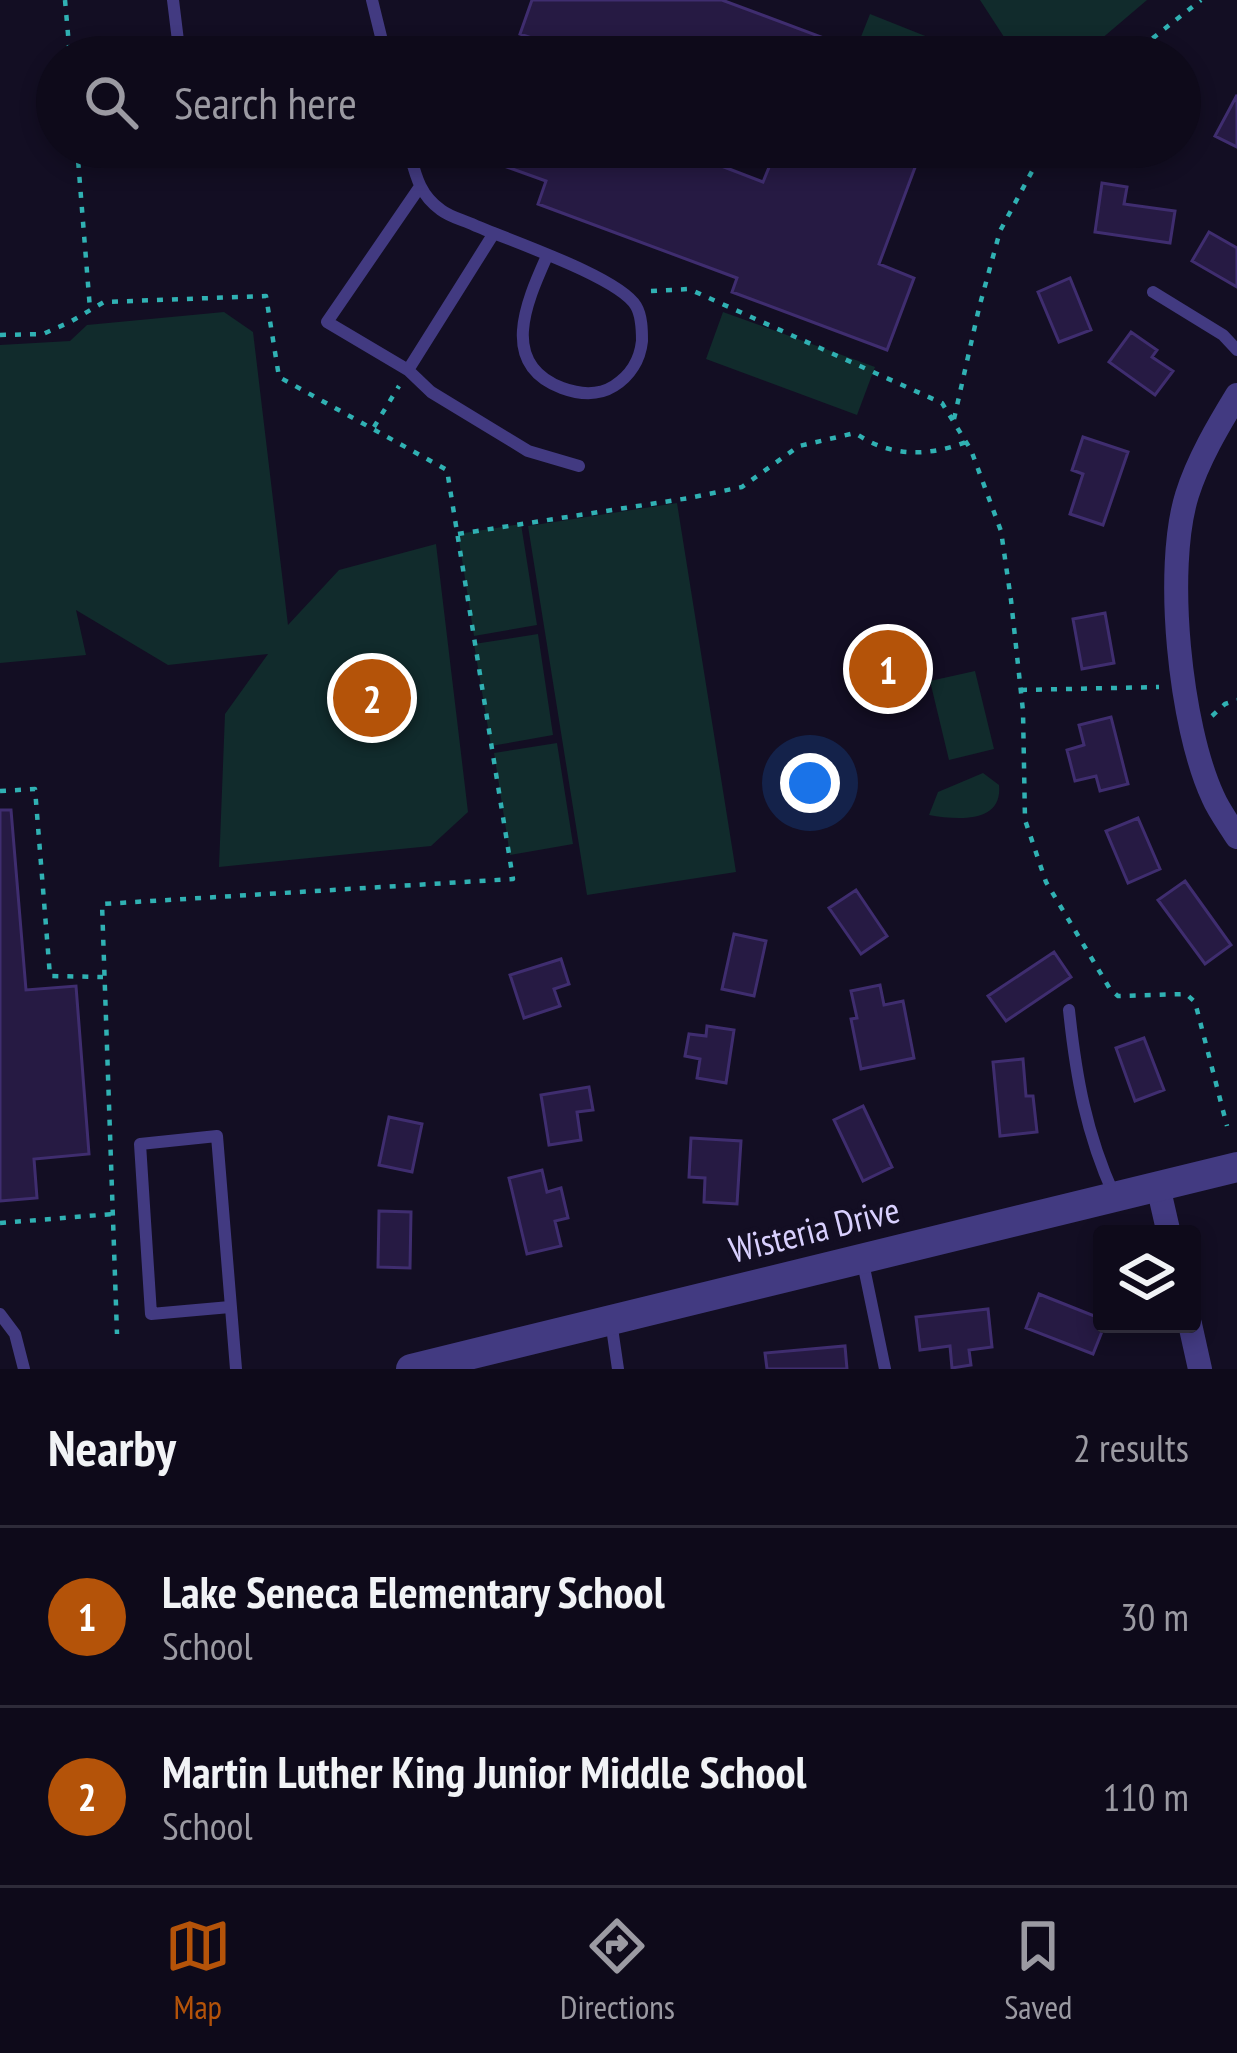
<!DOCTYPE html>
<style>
:root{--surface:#0e0a1a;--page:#171323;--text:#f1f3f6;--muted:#9b9aa2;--line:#2e2b39;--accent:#b45309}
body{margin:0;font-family:"PT Sans Narrow",sans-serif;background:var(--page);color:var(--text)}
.controls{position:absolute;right:36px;bottom:36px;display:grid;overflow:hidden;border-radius:12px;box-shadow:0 6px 18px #0003}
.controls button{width:108px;height:108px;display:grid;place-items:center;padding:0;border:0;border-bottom:3px solid var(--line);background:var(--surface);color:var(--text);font:60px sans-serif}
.you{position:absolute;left:810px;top:783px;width:42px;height:42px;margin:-30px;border:9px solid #fff;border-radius:50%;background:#1a73e8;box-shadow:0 0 0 18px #1a73e833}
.badge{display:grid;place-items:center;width:78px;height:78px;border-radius:50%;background:var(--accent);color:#fff;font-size:39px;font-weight:700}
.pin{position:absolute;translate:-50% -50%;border:6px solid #fff;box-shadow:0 3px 12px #0006}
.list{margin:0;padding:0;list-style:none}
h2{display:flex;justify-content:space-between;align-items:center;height:156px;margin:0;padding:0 48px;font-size:51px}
h2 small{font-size:39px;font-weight:400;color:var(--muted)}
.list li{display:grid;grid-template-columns:78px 1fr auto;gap:36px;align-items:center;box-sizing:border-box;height:180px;padding:0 48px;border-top:3px solid var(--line)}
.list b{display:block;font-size:45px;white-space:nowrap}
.list p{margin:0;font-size:39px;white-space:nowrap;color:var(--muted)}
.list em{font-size:39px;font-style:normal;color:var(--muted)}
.icon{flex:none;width:66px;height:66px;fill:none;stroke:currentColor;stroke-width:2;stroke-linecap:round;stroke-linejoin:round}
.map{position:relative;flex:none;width:1237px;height:1369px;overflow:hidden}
.search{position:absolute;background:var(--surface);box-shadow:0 6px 18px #0003;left:36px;right:36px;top:36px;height:132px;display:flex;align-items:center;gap:30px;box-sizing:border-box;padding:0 42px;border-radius:66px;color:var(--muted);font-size:45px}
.sheet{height:516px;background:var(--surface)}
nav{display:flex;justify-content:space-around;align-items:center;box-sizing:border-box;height:168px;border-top:3px solid var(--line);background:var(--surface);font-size:33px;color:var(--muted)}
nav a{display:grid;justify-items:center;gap:6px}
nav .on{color:var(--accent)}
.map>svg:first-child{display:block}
</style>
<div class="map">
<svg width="1237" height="1369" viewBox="0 0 1237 1369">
<rect width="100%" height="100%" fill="#130e23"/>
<path fill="#112b2c" d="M980,0H1147L1080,57H1017Z
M870,14L978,57H853Z
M224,312L253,332L288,625L339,570L436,544L468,812L431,846L219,867L225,714L268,654L168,665L76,610L86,655L0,663V345L70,341L87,325Z
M723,312L875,367L857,415L706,359Z
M677,503L736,872L587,895L528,526Z
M521,524L537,625L474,636L458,534Z
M538,634L553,735L491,746L474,644Z
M975,671L994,749L949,760L930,681Z
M557,743L573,844L510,855L494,753Z
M983,773L999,785C1003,824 957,820 929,815L938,792Z"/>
<path fill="#261a43" stroke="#3f2d6f" stroke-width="3" d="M532,0H722L848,47L844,57H544L549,44L520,34Z
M1237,95V147L1215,136Z
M483,147H672L763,182L774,155L755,147H903L920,154L879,264L914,278L887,350L732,292L737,278L538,204L546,181L479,157Z
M1102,183L1127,187L1124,204L1175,211L1170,243L1095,232Z
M1209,232L1237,248V287L1192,261Z
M1070,278L1091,330L1059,342L1038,292Z
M1131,332L1157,350L1152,357L1173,371L1155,395L1109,362Z
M1083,437L1128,452L1103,525L1070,514L1083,474L1072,470Z
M1105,613L1114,663L1082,669L1073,619Z
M1111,717L1128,784L1100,791L1096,776L1075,781L1067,750L1084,745L1079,725Z
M0,810H11L26,990L76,986L89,1154L34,1159L37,1198L0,1201Z
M1138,818L1160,869L1128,883L1106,831Z
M1185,881L1231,945L1205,964L1158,900Z
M856,890L887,936L861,954L829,908Z
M734,934L766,941L754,996L722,989Z
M1054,952L1071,977L1006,1021L988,996Z
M561,959L569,984L554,989L560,1006L524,1018L510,975Z
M880,985L884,1005L903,1001L914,1058L861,1069L851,1019L857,1018L851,991Z
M707,1026L734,1030L726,1083L697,1078L700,1059L685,1056L689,1034L706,1036Z
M1144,1038L1164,1090L1135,1101L1116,1048Z
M1023,1059L1026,1096H1033L1037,1132L1000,1136L993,1062Z
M589,1087L593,1110L577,1112L581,1140L549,1145L541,1095Z
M863,1106L892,1167L863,1181L834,1120Z
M389,1117L422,1124L412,1172L379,1165Z
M691,1138L741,1141L737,1204L704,1202L705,1178L689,1177Z
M542,1170L547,1192L561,1188L568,1218L555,1221L561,1246L527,1254L509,1178Z
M379,1211L411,1212L410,1268L378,1267Z
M1039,1294L1102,1319V1324H1105L1093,1354L1026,1328Z
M988,1309L992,1347L969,1350L971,1365L952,1368L950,1346L920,1350L916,1317Z
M845,1346L847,1369H767L765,1353Z"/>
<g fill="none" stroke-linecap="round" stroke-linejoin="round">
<path stroke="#30b1b3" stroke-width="4.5" stroke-dasharray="6 9" stroke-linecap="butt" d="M65,0L70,57
M1129,57L1201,0
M77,147L90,309
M651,291L689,289L942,403L971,450L1001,531L1011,600L1023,711L1025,820L1046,882L1110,989L1118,996L1186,994L1195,1002L1227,1126
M0,335L43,334L70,322L104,302L266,296L279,377L447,470L513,879L102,904L117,1334
M954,419L979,308L1000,231L1045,147
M374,427L399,386
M458,534L689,498L742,487L799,446L855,433C890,457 927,457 966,442
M1021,690L1159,687
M1212,716L1225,704L1237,700
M0,791L35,789L50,976L103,977
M0,1223L113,1214"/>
<path stroke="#423a81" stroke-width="12" d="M173,0L180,57
M372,0L386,57
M185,147V150
M408,147C415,172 418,194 441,210C450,217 463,220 474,225C508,240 619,277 636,306C642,316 642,331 642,341C640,360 630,376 614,386C598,396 581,395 562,388C498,364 527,301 547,256
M419,188L327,322L408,370L431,392L528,451L579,466
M1153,292L1223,335L1237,350
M408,370L494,233
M1069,1010C1076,1077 1086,1133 1114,1195
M862,1258L885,1369
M230,1307L151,1314L140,1144L217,1136L236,1369
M0,1314L15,1334L24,1369
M611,1321L618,1369"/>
<path stroke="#423a81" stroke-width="24" d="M1237,395C1218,426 1198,460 1187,495C1164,569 1180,726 1213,797C1219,811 1229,824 1237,837
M1158,1186L1169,1234
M1190,1324L1200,1369"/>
<path stroke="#423a81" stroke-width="30" d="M411,1369L1237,1167"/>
</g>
<g text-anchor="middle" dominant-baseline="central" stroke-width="10" stroke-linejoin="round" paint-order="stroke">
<g font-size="36" fill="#d9d0fe" stroke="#130e23">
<text transform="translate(814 1229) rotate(-14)">Wisteria Drive</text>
</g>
</g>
</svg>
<div class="controls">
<button><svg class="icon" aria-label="layers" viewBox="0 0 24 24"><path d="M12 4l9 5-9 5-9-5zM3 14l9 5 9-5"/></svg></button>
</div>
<div class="you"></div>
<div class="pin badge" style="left:888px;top:669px">1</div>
<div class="pin badge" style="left:372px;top:698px">2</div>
<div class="search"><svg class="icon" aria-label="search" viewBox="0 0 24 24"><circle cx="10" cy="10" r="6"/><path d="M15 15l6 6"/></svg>Search here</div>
</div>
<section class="sheet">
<h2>Nearby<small>2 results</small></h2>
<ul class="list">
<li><span class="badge">1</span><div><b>Lake Seneca Elementary School</b><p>School</p></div><em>30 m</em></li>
<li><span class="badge">2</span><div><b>Martin Luther King Junior Middle School</b><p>School</p></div><em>110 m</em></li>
</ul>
</section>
<nav>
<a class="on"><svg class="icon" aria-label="map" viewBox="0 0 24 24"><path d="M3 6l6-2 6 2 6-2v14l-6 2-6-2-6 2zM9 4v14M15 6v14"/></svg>Map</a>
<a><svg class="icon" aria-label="directions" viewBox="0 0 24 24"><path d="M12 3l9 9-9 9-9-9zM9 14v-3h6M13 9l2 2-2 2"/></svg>Directions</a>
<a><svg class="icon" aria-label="saved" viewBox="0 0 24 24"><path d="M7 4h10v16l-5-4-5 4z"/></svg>Saved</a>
</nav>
